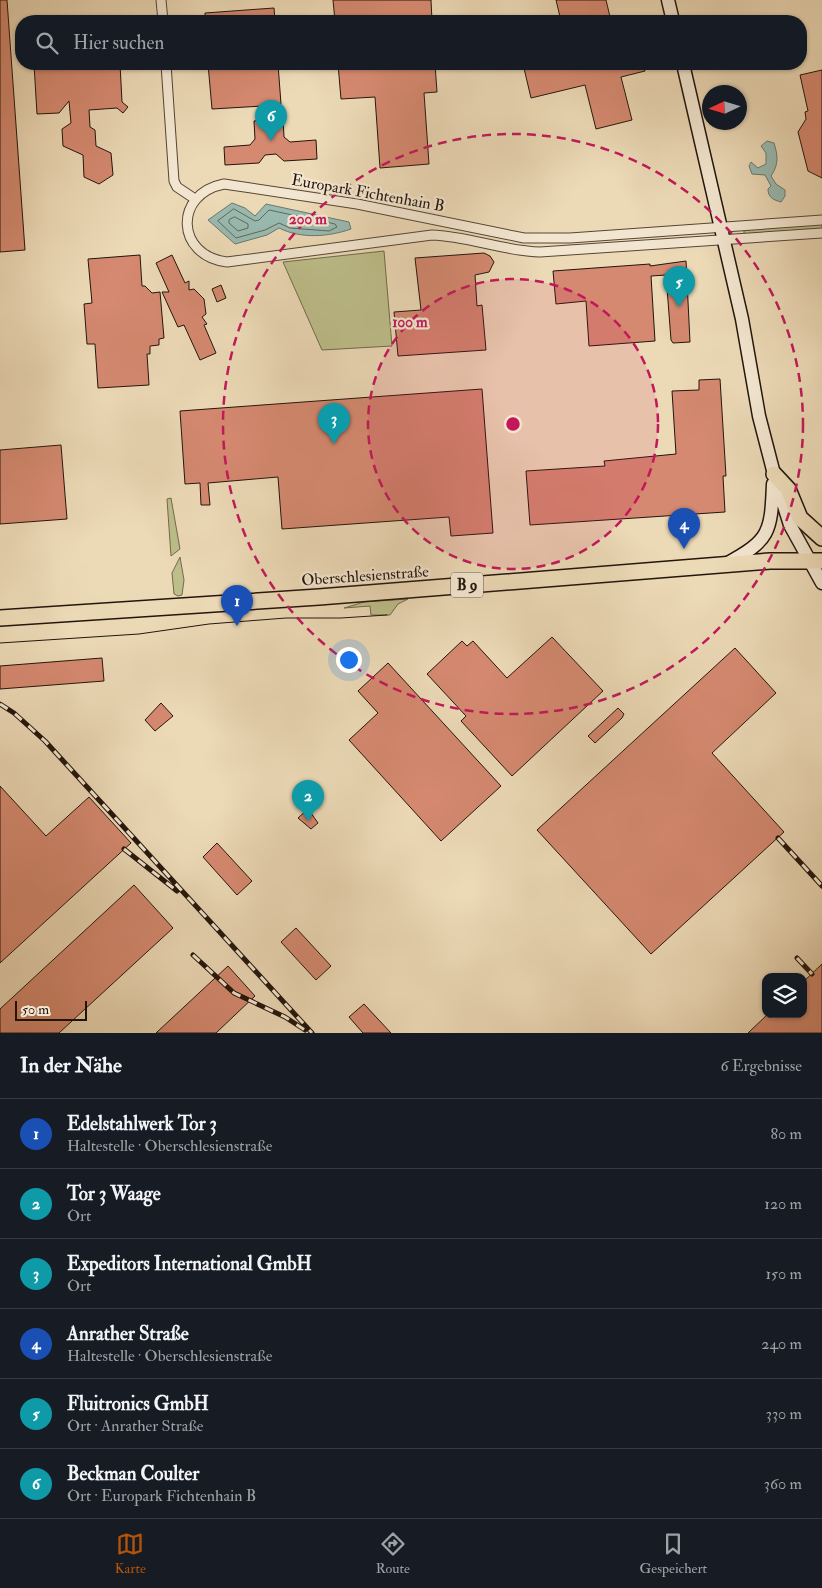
<!DOCTYPE html>
<html lang="de">
<meta charset="utf-8">
<style>
:root{--surface:#171b24;--page:#20242c;--text:#f1f3f6;--muted:#9ea1a6;--line:#363941;--accent:#b45309}
body{margin:0;font-family:"IM FELL Double Pica",serif;background:var(--page);color:var(--text)}
.controls{position:absolute;right:15px;bottom:15px;display:grid;overflow:hidden;border-radius:10px;box-shadow:0 1px 4px #0004}
.controls button{width:45px;height:45px;display:grid;place-items:center;padding:0;border:0;border-bottom:1px solid var(--line);background:var(--surface);color:var(--text);font:25px sans-serif}
.compass{position:absolute;left:702px;top:85px;width:45px;height:45px;border-radius:50%;background:var(--surface);box-shadow:0 1px 4px #0004;rotate:266deg}
.scale{position:absolute;left:15px;bottom:12px;width:72px;box-sizing:border-box;padding-left:5px;border:2px solid #23150c;border-top:0;font-size:14px;line-height:18px;white-space:nowrap;color:#23150c;-webkit-text-stroke:4px #f3e6d0;paint-order:stroke}
.you{position:absolute;left:348px;top:659px;width:18px;height:18px;margin:-12px;border:4px solid #fff;border-radius:50%;background:#1a73e8;box-shadow:0 0 0 8px #1a73e833}
.badge{display:grid;place-items:center;width:32px;height:32px;border-radius:50%;background:var(--accent);color:#fff;font-size:16px;font-weight:700}
.pin{position:absolute;translate:-50% -41px;filter:drop-shadow(0 1px 2px #0008)}
.pin::after{content:'';position:absolute;top:26px;width:18px;height:15px;background:inherit;clip-path:polygon(0 0,100% 0,50% 100%)}
.list{margin:0;padding:0;list-style:none}
h2{display:flex;justify-content:space-between;align-items:center;height:65px;margin:0;padding:0 20px;font-size:21px}
h2 small{font-size:16px;font-weight:400;color:var(--muted)}
.list li{display:grid;grid-template-columns:32px 1fr auto;gap:15px;align-items:center;box-sizing:border-box;height:70px;padding:0 20px;border-top:1px solid var(--line)}
.list b{display:block;font-size:19px;white-space:nowrap}
.list p{margin:0;font-size:16px;white-space:nowrap;color:var(--muted)}
.list em{font-size:16px;font-style:normal;color:var(--muted)}
.icon{flex:none;width:28px;height:28px;fill:none;stroke:currentColor;stroke-width:2;stroke-linecap:round;stroke-linejoin:round}
.map{position:relative;flex:none;width:822px;height:1033px;overflow:hidden}
.search{position:absolute;background:var(--surface);box-shadow:0 1px 4px #0004;left:15px;right:15px;top:15px;height:55px;display:flex;align-items:center;gap:12px;box-sizing:border-box;padding:0 18px;border-radius:20px;color:var(--muted);font-size:19px}
.sheet{height:485px;background:var(--surface)}
nav{display:flex;justify-content:space-around;align-items:center;box-sizing:border-box;height:70px;border-top:1px solid var(--line);background:var(--surface);font-size:14px;color:var(--muted)}
nav a{display:grid;justify-items:center;gap:2px}
nav .on{color:var(--accent)}
.map>svg:first-child{display:block}
</style>
<div class="map">
<svg width="822" height="1033" viewBox="0 0 822 1033">
<rect width="100%" height="100%" fill="#ecd9b6"/>
<filter id="stains"><feTurbulence type="fractalNoise" baseFrequency=".004" numOctaves="4"/><feColorMatrix values="0 0 0 0 .2 0 0 0 0 .09 0 0 0 0 .02 0 0 0 .5 -.17"/></filter>
<radialGradient id="worn" r=".72"><stop offset=".6" stop-color="#630" stop-opacity="0"/><stop offset="1" stop-color="#630" stop-opacity=".3"/></radialGradient>
<path fill="#bdbe8a" stroke="#706a4b" d="M822,224V229L744,234V230Z
M384,251L392,346L322,350L283,262Z
M171,498L180,549L171,556L167,499Z
M180,557L184,580L182,595L178,596L174,594L172,573Z
M408,599L398,604L390,615H371L370,606L344,608L364,602Z"/>
<path fill="#99bab1" stroke="#6a786f" d="M767,141L774,143C778,156 779,164 771,176L776,184L785,190V196L781,202C774,200 768,198 768,189L771,186L765,175L752,174L749,166L751,162L758,168L766,164V153L761,146Z
M232,203L245,208L255,216L266,204L349,222L351,229C328,237 301,239 279,228L267,235L235,244L208,220Z"/>
<g fill="none" stroke-linecap="round" stroke-linejoin="round">
<path stroke="#5e685e" stroke-width="1" d="M234,209L255,221L259,220L269,210L335,224L337,227L329,231L290,228L279,223L265,230L236,238L218,221Z
M235,217L248,224V228L238,231L229,223V220Z"/>
</g>
<path fill="#d58970" stroke="#23150c" d="M0,0H7L25,250L0,252Z
M333,0H431L432,21H335Z
M556,0H606L611,21H561Z
M274,8L275,21H205V13Z
M34,64H120L122,102L128,107L123,113L117,108L89,110L90,127L95,130L96,146L111,153L113,175L99,184L84,177L83,155L63,146L62,129L71,123L69,101L59,113L37,114Z
M208,64H278L281,104L271,105L272,120L283,119L284,137L290,142L316,140L317,159L284,161L276,154L265,155L259,163L225,165L224,147L250,145L255,139L254,121L264,120L263,106L212,109Z
M338,64H435L437,92L424,93L429,164L380,168L375,97L341,99Z
M523,64H643L645,71L621,77L632,120L596,129L585,85L531,98Z
M822,70V178L808,171L798,132L806,119L805,112L808,111L800,75Z
M484,253L490,256L494,262L489,272L475,275L477,306L482,305L486,350L398,356L394,312L421,310L415,258Z
M140,255L142,286H145L152,293L160,292L164,338L159,339V345L150,346V354H147L149,385L98,388L95,344H87L84,304L92,303L88,259Z
M172,255L185,283L189,281V290L194,289L204,299L206,314L202,317L207,324L204,325L216,353L200,360L184,325L178,327L162,292H169L156,263Z
M686,261L690,342L673,343L671,340L666,275L651,276L655,341L589,346L586,301L556,304L553,271L650,264V266Z
M221,285L226,298L217,302L212,289Z
M720,379L726,476H723L725,512L530,525L526,471L605,466L604,461L676,454L672,391L699,390V380Z
M482,389L493,533L451,536L449,517L282,529L278,477L208,483L210,505H201L200,483L185,484L180,411Z
M61,445L67,519L0,524V450Z
M552,637L603,691L512,776L461,721L466,716L427,674L462,641L467,646L473,641L507,678Z
M735,648L776,693L712,753L784,832L651,954L537,830Z
M102,658L104,681L0,689V666Z
M388,663L501,786L441,841L349,740L378,713L358,691Z
M161,703L173,716L155,731L145,720Z
M618,708L624,714L622,718L595,743L588,736Z
M0,786L46,836L89,797L131,843L0,963Z
M308,809L318,823L311,829L298,818Z
M217,843L252,881L237,895L203,857Z
M134,885L173,928L59,1033H0V1009Z
M296,928L331,966L316,980L281,942Z
M822,964V1033H748L768,1014H803V982Z
M228,966L255,996L216,1033H156Z
M364,1004L391,1033H363L349,1017Z"/>
<g fill="none" stroke-linecap="round" stroke-linejoin="round">
<g stroke="#554636" stroke-width="11">
<path id="minor" d="M161,0L163,21
M166,64L174,181L177,187L195,199
M822,220L570,238H524L357,204L224,184C173,194 176,256 227,262L432,235C468,236 503,251 540,252L822,233"/>
</g>
<g stroke="#23150c" stroke-width="15">
<path id="secondary" d="M668,0L673,21
M683,64L742,319L759,416L774,474L790,525L822,583
M726,564C770,540 771,533 773,484"/>
</g>
<g stroke="#23150c" stroke-width="18">
<path id="primary" d="M774,474L788,489L800,518L822,538
M0,618L319,597L770,561H822"/>
</g>
<use href="#minor" stroke="#f3e6d0" stroke-width="9"/>
<use href="#secondary" stroke="#f3e6d0" stroke-width="12"/>
<use href="#primary" stroke="#ecd9b6" stroke-width="15"/>
<path stroke="#23150c" stroke-width="1" d="M0,643L139,634L209,624L286,618H341L387,615"/>
<g stroke="#23150c" stroke-width="5">
<path id="rail" d="M0,704L14,713L45,741L312,1033
M778,838L822,886
M124,849L177,891
M193,955L234,993L285,1017L305,1030
M797,958L812,974"/>
</g>
<use href="#rail" stroke="#f3e6d0" stroke-width="3" stroke-dasharray="9" stroke-linecap="butt"/>
</g>
<circle cx="513" cy="424" r="145" fill="#c2185b" fill-opacity=".12"/>
<g fill="none" stroke="#c2185b" stroke-width="2.5" stroke-dasharray="9 6">
<circle cx="513" cy="424" r="145"/>
<circle cx="513" cy="424" r="290"/>
</g>
<g text-anchor="middle" dominant-baseline="central" stroke-width="4.5" stroke-linejoin="round" paint-order="stroke">
<rect fill="#f3e6d0" stroke="#615447" stroke-width="1" x="451" y="572.5" width="32" height="25" rx="4"/>
<g font-size="15" font-weight="bold" fill="#23150c">
<text x="467" y="585">B 9</text>
</g>
<g font-size="16" fill="#23150c" stroke="#f3e6d0">
<text transform="translate(368 193) rotate(10)">Europark Fichtenhain B</text>
<text transform="translate(365 576) rotate(-4)">Oberschlesienstraße</text>
</g>
</g>
<circle cx="513" cy="424" r="8" fill="#c2185b" stroke="#f3e6d0" stroke-width="2.5"/>
<g font-size="15" text-anchor="middle" font-weight="bold" fill="#c2185b" stroke="#f3e6d0" stroke-width="4.5" stroke-linejoin="round" paint-order="stroke">
<text x="308" y="224">200 m</text>
<text x="410" y="327">100 m</text>
</g>
<rect width="100%" height="100%" filter="url(#stains)"/>
<rect width="100%" height="100%" fill="url(#worn)"/>
</svg>
<div class="controls">
<button><svg class="icon" aria-label="layers" viewBox="0 0 24 24"><path d="M12 4l9 5-9 5-9-5zM3 14l9 5 9-5"/></svg></button>
</div>
<svg class="compass" viewBox="-18 -18 36 36"><path d="M0-13l5 13h-10z" fill="#e53935"/><path d="M0 13l5-13h-10z" fill="#9ea1a6"/></svg>
<div class="scale">50 m</div>
<div class="you"></div>
<div class="pin badge" style="left:237px;top:626px;background:#1a4fb4">1</div>
<div class="pin badge" style="left:308px;top:821px;background:#0f9aa8">2</div>
<div class="pin badge" style="left:334px;top:444px;background:#0f9aa8">3</div>
<div class="pin badge" style="left:684px;top:549px;background:#1a4fb4">4</div>
<div class="pin badge" style="left:679px;top:307px;background:#0f9aa8">5</div>
<div class="pin badge" style="left:271px;top:141px;background:#0f9aa8">6</div>
<div class="search"><svg class="icon" aria-label="search" viewBox="0 0 24 24"><circle cx="10" cy="10" r="6"/><path d="M15 15l6 6"/></svg>Hier suchen</div>
</div>
<section class="sheet">
<h2>In der Nähe<small>6 Ergebnisse</small></h2>
<ul class="list">
<li><span class="badge" style="background:#1a4fb4">1</span><div><b>Edelstahlwerk Tor 3</b><p>Haltestelle · Oberschlesienstraße</p></div><em>80 m</em></li>
<li><span class="badge" style="background:#0f9aa8">2</span><div><b>Tor 3 Waage</b><p>Ort</p></div><em>120 m</em></li>
<li><span class="badge" style="background:#0f9aa8">3</span><div><b>Expeditors International GmbH</b><p>Ort</p></div><em>150 m</em></li>
<li><span class="badge" style="background:#1a4fb4">4</span><div><b>Anrather Straße</b><p>Haltestelle · Oberschlesienstraße</p></div><em>240 m</em></li>
<li><span class="badge" style="background:#0f9aa8">5</span><div><b>Fluitronics GmbH</b><p>Ort · Anrather Straße</p></div><em>330 m</em></li>
<li><span class="badge" style="background:#0f9aa8">6</span><div><b>Beckman Coulter</b><p>Ort · Europark Fichtenhain B</p></div><em>360 m</em></li>
</ul>
</section>
<nav>
<a class="on"><svg class="icon" aria-label="map" viewBox="0 0 24 24"><path d="M3 6l6-2 6 2 6-2v14l-6 2-6-2-6 2zM9 4v14M15 6v14"/></svg>Karte</a>
<a><svg class="icon" aria-label="directions" viewBox="0 0 24 24"><path d="M12 3l9 9-9 9-9-9zM9 14v-3h6M13 9l2 2-2 2"/></svg>Route</a>
<a><svg class="icon" aria-label="saved" viewBox="0 0 24 24"><path d="M7 4h10v16l-5-4-5 4z"/></svg>Gespeichert</a>
</nav>
